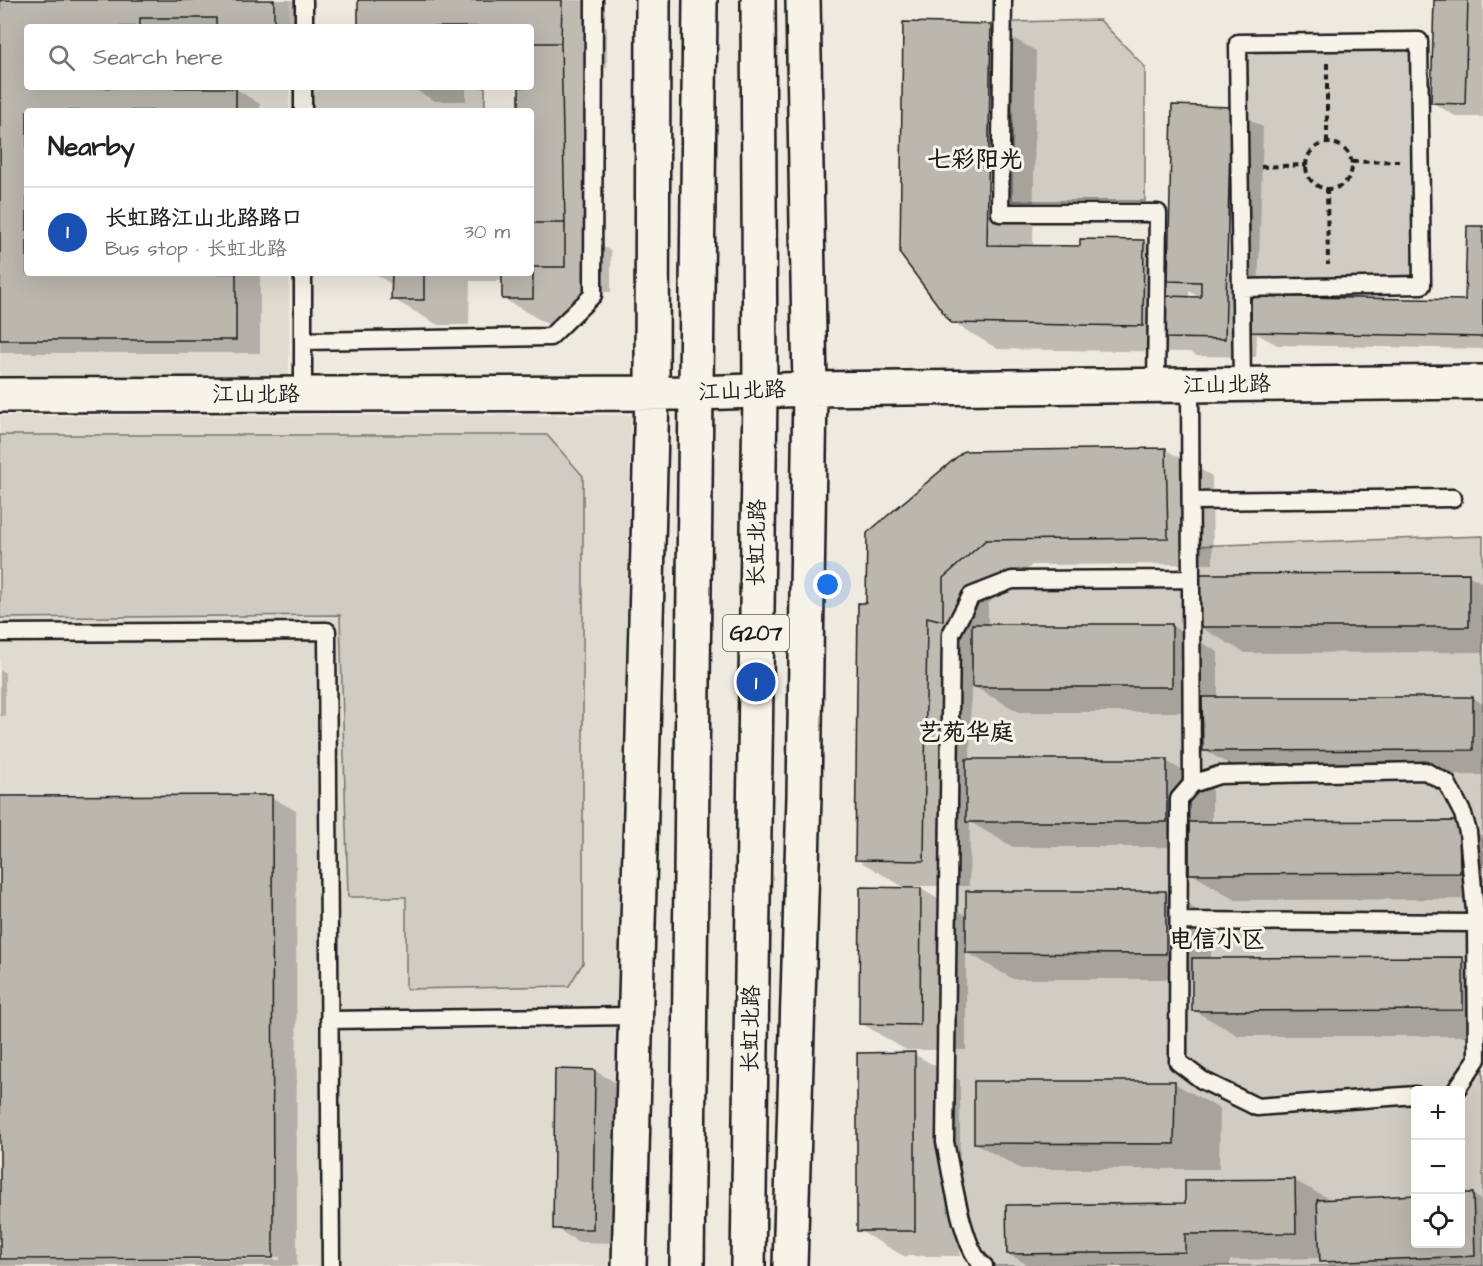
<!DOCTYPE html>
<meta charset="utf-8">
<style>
:root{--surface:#fff;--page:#f2f2f2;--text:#202124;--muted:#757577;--line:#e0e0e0;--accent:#2563eb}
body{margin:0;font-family:"Architects Daughter","LXGW WenKai TC",sans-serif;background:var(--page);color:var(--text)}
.controls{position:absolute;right:18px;bottom:18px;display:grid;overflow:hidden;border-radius:6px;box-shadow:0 6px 24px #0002}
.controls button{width:54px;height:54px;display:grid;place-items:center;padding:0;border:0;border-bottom:2px solid var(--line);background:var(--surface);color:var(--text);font:30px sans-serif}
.you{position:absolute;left:828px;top:585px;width:21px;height:21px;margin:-15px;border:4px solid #fff;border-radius:50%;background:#1a73e8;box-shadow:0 0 0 9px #1a73e833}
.badge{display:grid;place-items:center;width:39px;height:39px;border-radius:50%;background:var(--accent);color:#fff;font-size:20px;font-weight:700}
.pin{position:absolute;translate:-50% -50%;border:3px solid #fff;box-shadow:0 2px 6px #0006}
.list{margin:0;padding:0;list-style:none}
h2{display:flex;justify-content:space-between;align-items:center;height:78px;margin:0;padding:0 24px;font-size:26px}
h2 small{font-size:20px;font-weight:400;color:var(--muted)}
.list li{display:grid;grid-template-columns:39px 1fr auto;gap:18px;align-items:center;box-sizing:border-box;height:90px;padding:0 24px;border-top:2px solid var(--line)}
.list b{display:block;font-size:22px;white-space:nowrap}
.list p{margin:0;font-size:20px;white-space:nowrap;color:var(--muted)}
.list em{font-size:20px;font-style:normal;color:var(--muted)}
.icon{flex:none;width:33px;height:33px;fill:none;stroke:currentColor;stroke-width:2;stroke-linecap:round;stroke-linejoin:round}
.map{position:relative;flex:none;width:1483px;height:1266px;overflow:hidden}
.search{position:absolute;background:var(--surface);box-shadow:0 6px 24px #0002;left:24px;top:24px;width:510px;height:66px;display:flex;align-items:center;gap:15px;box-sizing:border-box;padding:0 21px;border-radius:6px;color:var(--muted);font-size:22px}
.panel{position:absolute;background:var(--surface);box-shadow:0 6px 24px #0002;left:24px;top:108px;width:510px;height:168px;border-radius:6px}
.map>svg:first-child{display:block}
</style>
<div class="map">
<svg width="1483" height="1266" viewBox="0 0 1483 1266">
<rect width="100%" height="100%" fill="#eeeae0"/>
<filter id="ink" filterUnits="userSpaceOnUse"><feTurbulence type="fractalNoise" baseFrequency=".0167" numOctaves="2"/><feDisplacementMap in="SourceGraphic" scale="12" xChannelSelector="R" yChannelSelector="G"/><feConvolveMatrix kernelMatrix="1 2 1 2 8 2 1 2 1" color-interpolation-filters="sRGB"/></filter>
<g filter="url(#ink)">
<path fill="#dedbd1" d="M0,0H289V27H27V87H289V111H27V273H289V394L0,395Z
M631,415L611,1266H0V416Z"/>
<path fill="#cfccc3" stroke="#767470" stroke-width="1.5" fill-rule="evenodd" d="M1100,20L1145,67V201H1012V22Z
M1419,41L1422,285L1241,288L1238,43Z
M303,87H485V111H303Z
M0,435H547L583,476V963L569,986L406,989V897H348L340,615L0,618Z
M1483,536V1266H984L945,1142L951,634L971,596L1012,580L1191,579V546ZM1416,1090H1460V1244H1416Z"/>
<path fill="#0003" fill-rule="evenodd" d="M0,0H298V27H27V87L236,89L260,104V111H27V273H260V353H0Z
M520,0H586V15L607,27V68H586L590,239L611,251V292H579V325H549L504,299V281H470L469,325H438L393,299V285L373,273H531V111H521L520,87H531V27H359Z
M1436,0H1483V117H1457L1433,103Z
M990,25L1036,51L1033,247L1081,248V241L1144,242L1170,257L1230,108L1263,127L1258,297L1467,302L1483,228V349L1277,345L1257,334L1256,357L1197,356L1190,352L998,349L952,322ZM1189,291L1192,293L1202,299L1189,298Z
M410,87H466V101H435Z
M1166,450L1212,476L1213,564L1032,565L988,604V625L1172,626L1218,652V699L1473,698L1483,704V775L1250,776L1204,750V712H1019L971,685L970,761H1166L1212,787V823L1459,822L1483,836V899L1236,900L1190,873V847H1013L970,822L969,886H902L856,859L868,604L965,452Z
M1468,575L1483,583V652L1245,653L1200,627Z
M0,670L5,673V716H0Z
M0,797H271L296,811L297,1266H0V1260H280V1257H0Z
M921,889L967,916L1166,892L1211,918V960L1462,959L1483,971V1036H1239L1193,1010V979H1013L966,952V1050H906L861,1023Z
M914,1054L960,1080V1256H904L858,1230Z
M557,1071H595L620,1085L617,1243L579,1242L555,1228Z
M1174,1083L1220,1109L1219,1169H1021L975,1143Z
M1295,1181L1416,1244H1460L1472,1194L1483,1201V1266H1329L1321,1258L1230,1260V1266H1030L1008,1254L1186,1204Z"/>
<path fill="#bab7af" stroke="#1c1c1c" stroke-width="1.5" d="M0,0H274V27H216V18H140V27H27V87L236,88V111H27V273H236V340H0Z
M358,0H562L561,43H531V27H358Z
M1434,0H1468L1465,104L1431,103Z
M903,22L991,24L987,245L1080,246V239L1144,240L1143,326L951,323L900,254Z
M531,43H561L565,223H531V111H519V87H531Z
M1172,105L1231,107L1225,339L1163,338L1164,296L1201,297V282L1168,281Z
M531,223H565V267H533V299H502V273H531Z
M1467,226H1483V337L1251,332V296L1465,300Z
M392,273H424V300H391Z
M1166,448L1168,538L986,540L943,578V621L927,617L924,861L855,860L858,603H866L867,533L964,451Z
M1469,573V627H1198V574Z
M972,624H1172V687H972Z
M1202,697H1473V750L1203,751Z
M966,759H1167V822H966Z
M272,795L273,1258L0,1259V796Z
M1459,821L1460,873L1189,874V822Z
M860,887L921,888L920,1025L859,1024Z
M966,891H1166V954L966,953Z
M1463,957V1010L1192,1011V958Z
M915,1052V1231H857V1053Z
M555,1069L595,1070L593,1229H553Z
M974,1081H1175L1174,1144L974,1143Z
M1295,1179L1296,1233L1185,1234V1252L1007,1254L1006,1205L1185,1203V1180Z
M1460,1193H1473L1475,1256L1320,1262L1317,1200L1416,1195V1244H1460Z"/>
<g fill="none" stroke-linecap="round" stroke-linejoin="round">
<g stroke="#1c1c1c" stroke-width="21">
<path id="lane" d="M1003,0L1000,213H1158L1156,386
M304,27V0
M303,87V111
M303,273V394
M1241,288L1422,285L1419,41L1238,43C1239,157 1240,271 1242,385
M303,341L550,337L593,295L594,0
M1190,385L1192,784
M1191,501L1453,498
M0,633L327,631L331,1266
M1179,921L1476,923
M329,1020L636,1016
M1416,1095L1257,1107L1202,1080L1178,1062L1179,799L1192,784L1219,775L1425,771L1447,783L1463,814L1468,832L1476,923L1477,1059L1456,1090
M984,1266C962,1251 951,1169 945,1142L951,634L971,596L1012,580L1191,579"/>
</g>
<g stroke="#1c1c1c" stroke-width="38">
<path id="secondary" d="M0,395L697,393L810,389L1483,382
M629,1266L652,393L653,0
M790,1266L804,796L810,389L803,0"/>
</g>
<g stroke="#1c1c1c" stroke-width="38">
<path id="highway" d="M687,1266L700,0
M748,1266L760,392L758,0"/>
</g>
<path stroke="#1c1c1c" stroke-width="4" stroke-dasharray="6 4.5" stroke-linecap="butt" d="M1327,63V143
M1306 166a23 23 0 1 1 46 0a23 23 0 1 1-46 0Z
M1352,162L1399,161
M1261,167L1306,165
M1327,188L1328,265"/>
<use href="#lane" stroke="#f7f3e8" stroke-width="16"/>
<use href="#secondary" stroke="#f7f3e8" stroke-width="33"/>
<use href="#highway" stroke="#f7f3e8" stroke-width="33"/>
</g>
</g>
<g text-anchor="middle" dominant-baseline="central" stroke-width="6" stroke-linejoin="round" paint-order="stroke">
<rect fill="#f7f3e8" stroke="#5e5c59" stroke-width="1.5" x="723" y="615" width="66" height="36" rx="4.5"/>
<g font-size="21" font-weight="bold" fill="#1c1c1c">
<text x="756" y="633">G207</text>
</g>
<g font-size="22" fill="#1c1c1c" stroke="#f7f3e8">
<text transform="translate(1227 385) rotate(-1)">江山北路</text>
<text transform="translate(742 391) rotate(-2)">江山北路</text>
<text x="256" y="394">江山北路</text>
<text transform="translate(757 543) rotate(-89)">长虹北路</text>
<text transform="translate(751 1029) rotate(-89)">长虹北路</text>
</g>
<g font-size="24" font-weight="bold" fill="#1c1c1c" stroke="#f7f3e8">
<text x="975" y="160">七彩阳光</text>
<text x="966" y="733">艺苑华庭</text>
<text x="1217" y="940">电信小区</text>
</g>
</g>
</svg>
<div class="controls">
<button>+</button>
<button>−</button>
<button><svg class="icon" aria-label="locate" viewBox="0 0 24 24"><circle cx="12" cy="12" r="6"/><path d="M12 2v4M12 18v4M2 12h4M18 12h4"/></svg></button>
</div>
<div class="you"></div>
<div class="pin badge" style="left:756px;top:682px;background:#1a4fb4">1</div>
<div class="search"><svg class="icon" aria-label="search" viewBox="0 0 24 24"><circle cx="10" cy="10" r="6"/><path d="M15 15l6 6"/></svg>Search here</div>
<section class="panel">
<h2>Nearby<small></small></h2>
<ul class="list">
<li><span class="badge" style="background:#1a4fb4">1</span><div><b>长虹路江山北路路口</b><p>Bus stop · 长虹北路</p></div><em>30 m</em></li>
</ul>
</section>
</div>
